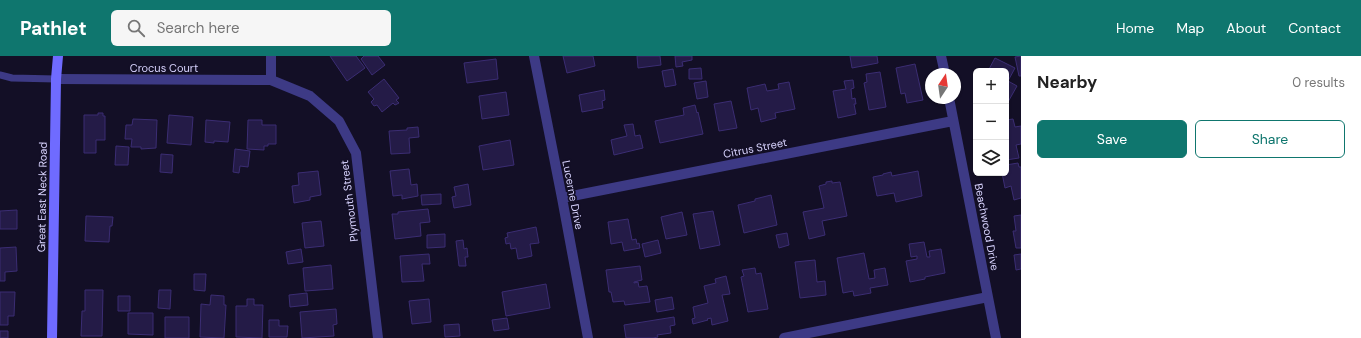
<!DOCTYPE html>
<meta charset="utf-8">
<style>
:root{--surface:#fff;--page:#f6f6f6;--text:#222;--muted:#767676;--line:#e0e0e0;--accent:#0f766e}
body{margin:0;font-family:"DM Sans",sans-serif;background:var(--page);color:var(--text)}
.controls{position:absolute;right:12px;top:12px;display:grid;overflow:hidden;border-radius:6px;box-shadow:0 1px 3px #0004}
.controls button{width:36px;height:36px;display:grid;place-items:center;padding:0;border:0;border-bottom:1px solid var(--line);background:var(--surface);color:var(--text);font:20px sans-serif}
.compass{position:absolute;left:925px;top:12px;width:36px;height:36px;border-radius:50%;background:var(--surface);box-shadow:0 1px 3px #0004;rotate:13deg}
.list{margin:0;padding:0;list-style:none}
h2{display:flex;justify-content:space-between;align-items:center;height:52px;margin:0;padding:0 16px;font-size:17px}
h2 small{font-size:13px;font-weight:400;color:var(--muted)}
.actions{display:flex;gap:8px;padding:12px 16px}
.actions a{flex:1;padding:9px 0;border:1px solid var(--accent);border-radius:6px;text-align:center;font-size:14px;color:var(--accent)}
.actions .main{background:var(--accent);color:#fff}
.icon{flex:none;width:22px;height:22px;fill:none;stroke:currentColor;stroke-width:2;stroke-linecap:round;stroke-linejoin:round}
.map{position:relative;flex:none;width:1021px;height:282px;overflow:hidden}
header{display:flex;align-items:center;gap:24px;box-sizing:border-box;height:56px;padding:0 20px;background:var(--accent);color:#fff}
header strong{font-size:19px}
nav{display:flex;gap:22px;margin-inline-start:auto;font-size:14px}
.search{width:280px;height:36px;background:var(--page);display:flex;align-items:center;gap:10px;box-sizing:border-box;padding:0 14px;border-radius:6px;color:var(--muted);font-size:15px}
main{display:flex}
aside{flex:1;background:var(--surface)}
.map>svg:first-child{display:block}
</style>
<header>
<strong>Pathlet</strong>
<div class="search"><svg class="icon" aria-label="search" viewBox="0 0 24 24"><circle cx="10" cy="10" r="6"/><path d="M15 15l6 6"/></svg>Search here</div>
<nav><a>Home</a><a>Map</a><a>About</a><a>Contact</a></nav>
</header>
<main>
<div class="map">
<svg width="1021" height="282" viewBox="0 0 1021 282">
<rect width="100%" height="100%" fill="#130f26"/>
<path fill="#241b47" stroke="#3b2d73" d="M330,0H356L365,12L347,25Z
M364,0H378L385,9L372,19L361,3Z
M563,0H593L595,10L567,17Z
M637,0H660L661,9L638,12Z
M675,0H692V4L682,6L683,10L676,11Z
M850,0H877L878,7L852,12Z
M1021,0V20H1019L1015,1Z
M995,2L1015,12L1008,25L1017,30L1008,46L1006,45V15H988Z
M496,3L498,23L467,27L464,7Z
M915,8L923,44L907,47L905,37L901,38L896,12Z
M701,12L702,23H689V13Z
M673,13L676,29L665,31L662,15Z
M880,16L886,51L869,54L864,27L867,26L866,18Z
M384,23L399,42L396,44L399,47L395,49L393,47L382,56L377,49L374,50L371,46L374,43L368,36Z
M853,24L854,32L851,33L852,43L855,42L856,48H854L856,58L838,62L833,35L846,33L844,25Z
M706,25L708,41L697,43L694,27Z
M789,26L795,53L775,57L776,62L761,66L758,52L751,54L747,32L765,28L767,35L779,33L778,28Z
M604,34L605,44L602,45L603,52L582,56L579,39Z
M506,36L509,59L482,63L479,40Z
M731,45L737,72L719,75L714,48Z
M695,49L697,57L698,56L703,78L660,87L655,65L684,59L683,52Z
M98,57H103V60H105V84H96V97H84V59H98Z
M169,59L193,61L191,89L167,87Z
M133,63L157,64L156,92L141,93V91H131L132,83H125L126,69H132Z
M1013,63L1015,71L1021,70V88L1016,89L1019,102L1006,104V64Z
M206,64L230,66L228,86L214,85V87L205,86Z
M248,64H262V69H276V88H268V90H264V94L247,93Z
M633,68L635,80L640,79L643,92L614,99L611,84L627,80L624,69Z
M418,71L419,81L409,82L410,97L391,98L389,75L407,74V72Z
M510,84L514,109L483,114L479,90Z
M116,90L129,91L128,109H115Z
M235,93L250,95L248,111L240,110L239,117L233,116Z
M161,98L173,99L172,117L160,116Z
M1018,107L1019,111H1021V142L1014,144L1011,130L1005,132L1002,117H1006V109Z
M409,113L411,129L417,128L418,140L402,143V139L393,140L390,115Z
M318,115L321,139L310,141V144L294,147L292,130L299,129L298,117Z
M918,115L922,140L896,146L894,137L877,140L873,121L883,119V118L891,116L892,120Z
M832,125V127L840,126L847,160L822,165L825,179L809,183L803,156L824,152L819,130L826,128V126Z
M468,128L471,149L454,152L452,141L456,140L454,131Z
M441,138V148L422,149L421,139Z
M771,139L777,169L744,177L738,149L755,145V143Z
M428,153L430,166L420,167L421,180L395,183L392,158H398V156Z
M17,154V173H0V155Z
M713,155L720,189L700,193L693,158Z
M682,156L687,179L666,183L661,161Z
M1021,159V192H1016L1013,175H1016L1014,160Z
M86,160L113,161L112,170H110L109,186L85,185Z
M628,163L632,184L636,183L637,188L639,187L640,192L624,195L622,186L611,188L608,166Z
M321,165L324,190L305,192L302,167Z
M536,171L539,187L530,188L532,200L518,203L516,192L511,193L510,187L506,188L505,182L508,181L507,177Z
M787,177L789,189L779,192L776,179Z
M445,178V191L427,192V179Z
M463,184L464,193L467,192L468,201H465L466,210H459L456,185Z
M658,184L661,197L645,201L642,188Z
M924,186L927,201H930L929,195L941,193L945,217L925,221V223L910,226L906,205L917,203V200L911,201L909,188Z
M16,191L17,215L5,216V225H0V192Z
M301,193L303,206L288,208L286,196Z
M864,197L869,223L875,222L874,214L885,212L888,229L870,232L871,237L854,240L853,235L843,237L837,202Z
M429,198L430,208H422L424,225L402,226L400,200Z
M1021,198V213L1016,214L1014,199Z
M815,204L817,226L825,225L826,239L800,242L795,206Z
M331,209L333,233L305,235L303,212Z
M640,210L642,224L634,226V227L638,226L639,231L647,230L650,246L625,249L624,245L613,246L611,236H609L606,214Z
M755,212L756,218L761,217L768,253L748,256L741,221L744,220L742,214Z
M194,218H206L205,235L194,234Z
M726,220L730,238L722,239L728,265L712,269L711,262L707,263L708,264L693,268L692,263L695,262L693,251L708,247L704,230L716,227L715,223Z
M546,228L550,252L506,260L502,236Z
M85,234H103L102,280H81L82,255H85Z
M159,234H171L170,253L158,252Z
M0,236H15L14,260H8V269H0Z
M307,237L308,249L290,251L289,239Z
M211,239L224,240V249H226L224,282L200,281L201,248L210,249Z
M118,240H130V255H118Z
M672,241L674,253L657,256L655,244Z
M247,243H254V249H263L262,282L236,281V250H247Z
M429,243L431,266L412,268L409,245Z
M336,253L337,268L333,269L334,280L302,282L300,256Z
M128,257H153V279L128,278Z
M165,261H189V282H165Z
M674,261L675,269L670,270L671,277L657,279L658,281L653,282H626L624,269Z
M507,262L509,273L494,275L492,264Z
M269,264H279V270H288L287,281H269Z
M459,268L460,280L445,281L444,269Z
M0,275H8V282H0Z"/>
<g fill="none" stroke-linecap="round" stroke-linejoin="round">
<path stroke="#3d3a85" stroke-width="7" d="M0,19L12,22L56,23"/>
<path stroke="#3d3a85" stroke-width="10" d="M271,0V24
M534,0L562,142L588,282
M941,0L945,18
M56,23L271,24L310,40L339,65L356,97L378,282
M949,42L996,282
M562,142L953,65
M784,282L988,241"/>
<path stroke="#6f6bff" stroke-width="10" d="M52,282L56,23L58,0"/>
</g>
<g text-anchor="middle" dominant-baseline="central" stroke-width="3.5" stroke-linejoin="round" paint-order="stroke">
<g font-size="11" fill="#d9d4ff" stroke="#130f26">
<text x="164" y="12">Crocus Court</text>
<text transform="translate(755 92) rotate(-11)">Citrus Street</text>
<text transform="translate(573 139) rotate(79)">Lucerne Drive</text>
<text transform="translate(42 141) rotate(-89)">Great East Neck Road</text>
<text transform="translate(349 145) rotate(-97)">Plymouth Street</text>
<text transform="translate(987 171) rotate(79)">Beachwood Drive</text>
</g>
</g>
</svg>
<div class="controls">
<button>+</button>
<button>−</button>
<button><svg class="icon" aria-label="layers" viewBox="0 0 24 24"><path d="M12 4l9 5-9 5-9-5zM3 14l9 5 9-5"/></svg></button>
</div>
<svg class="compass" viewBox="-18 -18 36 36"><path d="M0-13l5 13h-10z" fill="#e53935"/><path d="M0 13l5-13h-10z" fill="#767676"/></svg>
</div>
<aside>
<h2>Nearby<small>0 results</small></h2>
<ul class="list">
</ul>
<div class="actions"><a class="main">Save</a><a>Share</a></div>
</aside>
</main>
